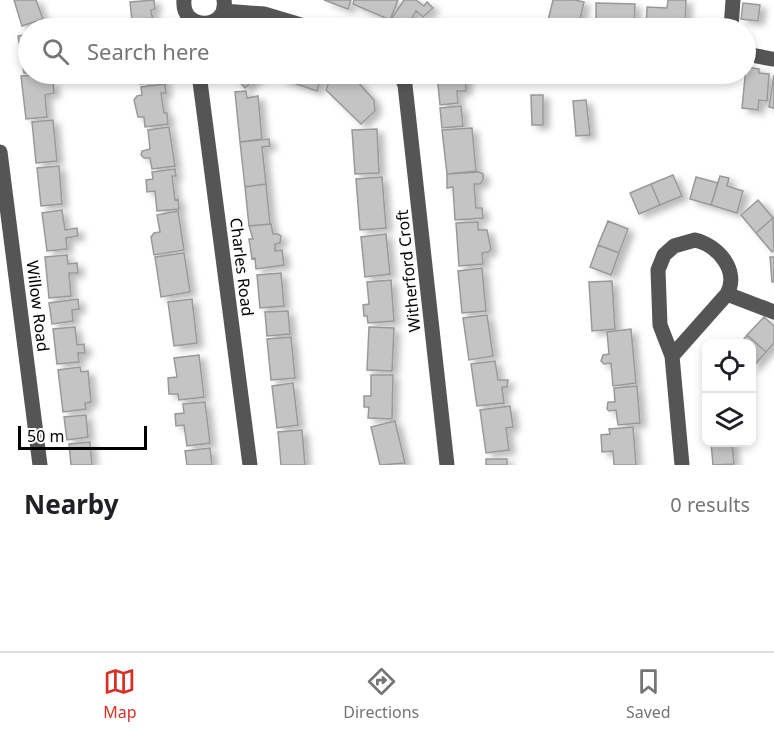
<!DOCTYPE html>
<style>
:root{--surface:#fff;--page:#f6f6f6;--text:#202124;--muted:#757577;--line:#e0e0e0;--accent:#d93025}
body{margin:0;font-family:"Noto Sans",sans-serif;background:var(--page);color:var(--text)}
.controls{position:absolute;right:18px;bottom:18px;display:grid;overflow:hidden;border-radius:12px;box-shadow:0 3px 9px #0003}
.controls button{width:54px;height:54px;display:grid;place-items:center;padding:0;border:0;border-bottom:2px solid var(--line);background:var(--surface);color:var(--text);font:30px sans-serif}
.scale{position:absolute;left:18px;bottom:15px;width:129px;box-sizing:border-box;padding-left:6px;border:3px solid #000;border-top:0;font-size:16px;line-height:21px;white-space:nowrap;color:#000;-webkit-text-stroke:4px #fff;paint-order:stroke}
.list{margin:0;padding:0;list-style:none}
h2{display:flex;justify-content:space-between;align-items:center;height:78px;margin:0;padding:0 24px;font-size:26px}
h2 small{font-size:20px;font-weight:400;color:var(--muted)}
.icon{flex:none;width:33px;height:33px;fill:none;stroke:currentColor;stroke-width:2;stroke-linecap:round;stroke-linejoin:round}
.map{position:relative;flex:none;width:774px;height:465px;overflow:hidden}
.search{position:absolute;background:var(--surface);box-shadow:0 3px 9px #0003;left:18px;right:18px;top:18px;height:66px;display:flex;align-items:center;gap:15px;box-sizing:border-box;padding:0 21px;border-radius:33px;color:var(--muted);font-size:22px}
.sheet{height:186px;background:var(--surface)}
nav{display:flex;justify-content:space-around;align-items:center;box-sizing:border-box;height:84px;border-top:2px solid var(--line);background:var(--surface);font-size:16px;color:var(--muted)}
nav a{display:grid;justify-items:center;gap:3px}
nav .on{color:var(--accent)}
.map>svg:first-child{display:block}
</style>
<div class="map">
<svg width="774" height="465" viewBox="0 0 774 465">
<defs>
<filter id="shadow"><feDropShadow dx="6" dy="4" stdDeviation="3" flood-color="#0004"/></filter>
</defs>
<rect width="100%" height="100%" fill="#fff"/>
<path fill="#c4c4c4" stroke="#999" stroke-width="1.5" filter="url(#shadow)" d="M14,0H36L43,19L22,26Z
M154,0L155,9L151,10L154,28H124L123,22L132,21L130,2Z
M324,0H351L348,9Z
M354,0H398L390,20L353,4Z
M404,0H416L424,6L427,2L433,8L423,17L416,11L407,27L392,18Z
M553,0H575L584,2L578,28H546Z
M668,0H686L685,28H646L647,7L667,8Z
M596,3L635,4L634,28H596Z
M743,3L760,5L758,21L741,19Z
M430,20L435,28H416Z
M28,34V73H24L18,36Z
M746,67L759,69V73L769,74L767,101L759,100L758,110L742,108Z
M44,74L45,83L53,82L54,93L45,95L47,117L26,119L21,76Z
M139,74H163L164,81L140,84Z
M232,74H254L257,77L245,88Z
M283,74H329L326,82L320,80L317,91L282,79Z
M332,74H342L353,77L374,100L375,111L361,124L326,90Z
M437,74H465L466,91H457L458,103L440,105Z
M774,75V108L769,107Z
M165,84L166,93H161L164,113H167L168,124L145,127L144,117H138L134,100L137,96L142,95L141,87Z
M246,91L247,98L258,96L262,139L240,142L235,92Z
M531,95H543V125H532Z
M586,100L590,135L576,136L573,101Z
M461,106L463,126L442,128L440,108Z
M53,120L57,161L36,163L32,122Z
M169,127L175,166L152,169L150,158H144L141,155L142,151L150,149L148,130Z
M472,128L476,171L447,174L442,130Z
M377,129L379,173L355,174L352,130Z
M269,139L270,146L262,147L266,184L245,187L240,142Z
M59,166L62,204L41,206L37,168Z
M175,169L176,176H172L175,200L178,199L179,209L157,211L155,191L147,192L146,180L153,179L152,172Z
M479,172L483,174V180L480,184H474L476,208H482L483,218L455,220L453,187L447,188V174Z
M673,175L682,196L660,205L651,184Z
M720,176L729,178L727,186L743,191L737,213L711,205Z
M382,177L386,228L360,230L356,179Z
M696,177L718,183L711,205L690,199Z
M266,184L270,224L249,226L245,187Z
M651,184L660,205L639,214L630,193Z
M758,200L773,218L756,233L741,215Z
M62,210L65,230L77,228L78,236L66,238L67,249L47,251L42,213Z
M178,211L184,250L154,255L151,237L154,233L160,232L157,215Z
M773,218L774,250L772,252L756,233Z
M608,221L628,229L619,253L598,245Z
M478,222V230H487L491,249L488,252L482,253L483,264L459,266L456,223Z
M271,224L273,234H278L281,236L280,243L275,244V251L282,250L284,265L256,269L255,258L252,259L249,239H253L249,226Z
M386,234L390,274L365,277L361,237Z
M598,245L619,253L611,275L590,267Z
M184,253L190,292L161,297L155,257Z
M67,255L68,264L77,263L78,273H69L71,296L49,298L45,257Z
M770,257H774V282H772Z
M482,268L486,311L462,313L458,271Z
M281,273L284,306L260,308L257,275Z
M391,280L394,321L368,323L367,316H364L363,305L369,304L367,282Z
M612,281L615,329L592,331L589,282Z
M78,299L79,309L72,310L73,321L52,324L49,303Z
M192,299L197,343L174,346L168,302Z
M288,311L290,334L267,336L265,312Z
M487,315L493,356L469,360L463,318Z
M764,317L774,326V343L766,352L747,335Z
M75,327L77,345L84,344L85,353H78L79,362L57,364L53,329Z
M369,327L394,328L392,371L367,370Z
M631,329L636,383L613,386L611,363L604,364L601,361L603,355L609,354L607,332Z
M747,335L766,352L752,368V344H740Z
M291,337L295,378L271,380L267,339Z
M199,355L204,397L179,400L178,394H169L168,378L177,377L174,358Z
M495,361L498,380H508L507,387H502L504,403L477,406L471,364Z
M80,367L81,372L88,371L91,402L85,403L86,409L63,412L58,370Z
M371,375H393L392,419L368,418L369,407H364V396H371Z
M293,383L298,425L277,428L272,386Z
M637,386L640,423L618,425L616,410L609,411L607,409L608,402H615L614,388Z
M205,402L210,443L187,446L184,425L176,426L175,414L184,413L183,404Z
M510,406L513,427L506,428L509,450L486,453L480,410Z
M86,415L88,437L67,440L64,417Z
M395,421L405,463L380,465L371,427Z
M633,427L636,465H614L613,451L602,452L601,435L610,434L609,429Z
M302,430L305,465H281L278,432Z
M90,442L92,465H71L69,444Z
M711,442H732L734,464L713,465Z
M210,448L212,465H187L185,451Z
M486,459H507V465H486Z"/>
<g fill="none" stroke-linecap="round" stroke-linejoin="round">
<path stroke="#555" stroke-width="15" d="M184,0C181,32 229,30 224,0
M224,11L264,14L311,28
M731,28L733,0
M746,54L772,59
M199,74L250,465
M400,74L405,85L447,465
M0,152L40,465
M727,294L774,312
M672,356L727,294C740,270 717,245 695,240L674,246L664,255L658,270L660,325L672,356L682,465"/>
</g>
<g text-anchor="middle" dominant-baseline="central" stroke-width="5" stroke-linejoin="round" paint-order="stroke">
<g font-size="16" fill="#000" stroke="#fff">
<text transform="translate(242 267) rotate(83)">Charles Road</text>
<text transform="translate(408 271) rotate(-96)">Witherford Croft</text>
<text transform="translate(38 306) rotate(83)">Willow Road</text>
</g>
</g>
</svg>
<div class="controls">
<button><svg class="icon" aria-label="locate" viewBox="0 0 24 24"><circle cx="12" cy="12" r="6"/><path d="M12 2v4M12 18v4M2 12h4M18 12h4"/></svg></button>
<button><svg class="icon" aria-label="layers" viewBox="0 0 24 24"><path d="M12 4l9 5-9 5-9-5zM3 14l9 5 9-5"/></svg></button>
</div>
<div class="scale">50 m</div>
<div class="search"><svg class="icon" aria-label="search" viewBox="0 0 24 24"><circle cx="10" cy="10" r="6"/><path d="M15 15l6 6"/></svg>Search here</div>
</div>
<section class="sheet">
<h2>Nearby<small>0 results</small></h2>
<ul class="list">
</ul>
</section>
<nav>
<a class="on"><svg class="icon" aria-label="map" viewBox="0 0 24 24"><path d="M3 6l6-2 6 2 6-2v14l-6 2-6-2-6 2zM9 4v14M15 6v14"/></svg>Map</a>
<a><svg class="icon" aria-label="directions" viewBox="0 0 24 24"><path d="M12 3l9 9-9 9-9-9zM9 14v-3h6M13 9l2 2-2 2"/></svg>Directions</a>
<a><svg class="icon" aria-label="saved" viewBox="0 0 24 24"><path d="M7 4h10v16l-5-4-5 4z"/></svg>Saved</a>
</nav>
